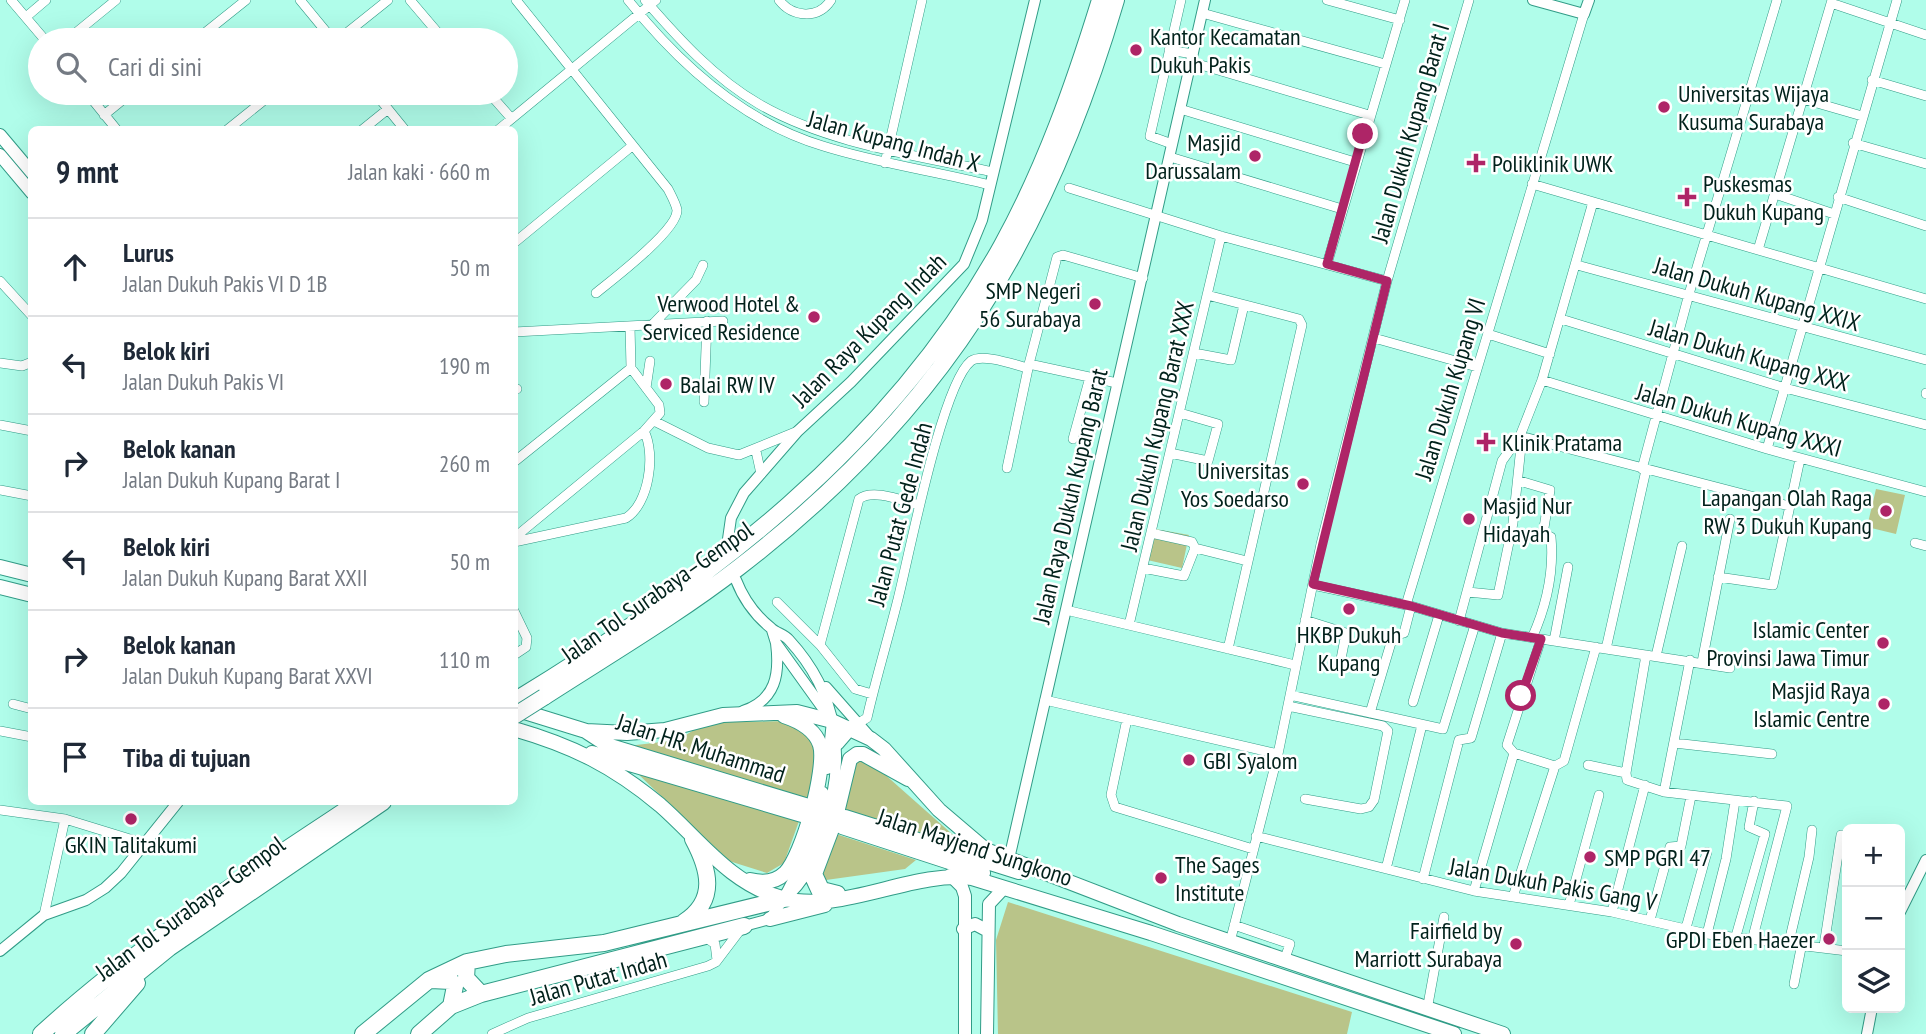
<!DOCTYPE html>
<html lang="id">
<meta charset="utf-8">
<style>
:root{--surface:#fff;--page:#f6f6f7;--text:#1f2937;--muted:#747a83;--line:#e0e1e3}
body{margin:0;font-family:"PT Sans Narrow",sans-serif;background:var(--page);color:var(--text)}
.controls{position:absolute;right:21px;bottom:21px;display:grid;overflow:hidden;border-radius:10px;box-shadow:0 7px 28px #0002}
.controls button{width:63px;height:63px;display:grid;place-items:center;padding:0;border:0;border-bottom:2px solid var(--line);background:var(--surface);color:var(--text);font:35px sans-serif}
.stop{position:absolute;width:21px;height:21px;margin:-16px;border:5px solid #ae2567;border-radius:50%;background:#fff}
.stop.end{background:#ae2567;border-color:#fff;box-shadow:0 2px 7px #0008}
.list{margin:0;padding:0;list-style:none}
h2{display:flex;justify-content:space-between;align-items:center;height:91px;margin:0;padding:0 28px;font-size:30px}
h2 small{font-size:23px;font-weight:400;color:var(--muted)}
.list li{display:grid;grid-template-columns:46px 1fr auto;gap:21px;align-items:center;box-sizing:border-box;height:98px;padding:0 28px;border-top:2px solid var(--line)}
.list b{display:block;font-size:26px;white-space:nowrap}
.list p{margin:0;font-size:23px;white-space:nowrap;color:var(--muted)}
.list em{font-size:23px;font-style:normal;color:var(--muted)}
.icon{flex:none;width:38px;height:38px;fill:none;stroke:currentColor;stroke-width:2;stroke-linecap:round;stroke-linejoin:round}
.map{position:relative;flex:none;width:1926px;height:1034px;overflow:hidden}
.search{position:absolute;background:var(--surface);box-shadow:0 7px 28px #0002;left:28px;top:28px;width:490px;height:77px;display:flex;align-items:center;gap:18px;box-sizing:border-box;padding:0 24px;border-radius:38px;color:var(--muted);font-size:26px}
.panel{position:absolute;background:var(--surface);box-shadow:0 7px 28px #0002;left:28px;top:126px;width:490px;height:679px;border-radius:10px}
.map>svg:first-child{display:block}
</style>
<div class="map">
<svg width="1926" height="1034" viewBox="0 0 1926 1034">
<rect width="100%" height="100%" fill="#b0fdea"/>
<path fill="#b9c489" d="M1876,489L1905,495L1896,534L1867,527Z
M1150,528L1189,535L1182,568L1143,559Z
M792,721L815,740L814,769L807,800L628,746L678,740L700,726L720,722Z
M864,756L969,849L840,810L851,759Z
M636,772L799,821L784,863L767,873L729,861Z
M833,833L916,860L905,869L826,880L820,874Z
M1008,902L1352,1012L1347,1034H998L996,940Z"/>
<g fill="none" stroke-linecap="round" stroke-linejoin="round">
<g stroke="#319c87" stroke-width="10">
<path id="minor" d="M11,0L45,40
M300,0L333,40
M410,0L444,40
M516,0L668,189C671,195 676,204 677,210C678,230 612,280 596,293
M628,0C679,64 743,122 823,146C877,163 934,171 990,185
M645,0C678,38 714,78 759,104C828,144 916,155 993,172
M779,0C792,17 818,20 831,0
M1327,0L1400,20
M1831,3L1926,35
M1202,13L1385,64
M26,17L46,0
M67,40L116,0
M196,40L246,0
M338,40L388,0
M1169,50L1193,54
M1191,62L1369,115
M1872,80L1926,96
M87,93L117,130
M375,93L405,130
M489,93L511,118
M1803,99L1862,116
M1180,109L1355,162
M104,115L131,93
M227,130L273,93
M362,130L388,109
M498,130L656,0
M1853,143L1926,164
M1172,144L1150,136L1181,0
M1170,157L1342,209
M885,163L922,0
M1532,184L1926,299
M1069,188L1221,236L1387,281
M1775,194L1834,214
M1838,197L1926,226
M514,243L632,146
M1758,250L1832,0
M1327,264L1405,0
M1577,265L1926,360
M0,281L32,316
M1207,295L1299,319L1302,325L1228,649
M1561,319L1785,388L1926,425
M653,324L696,280L703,265
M514,332L723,321
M1488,334L1550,354
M1374,338L1477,367
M1194,353L1231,360L1244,305
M0,363L22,366L32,362
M1029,364L1057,257L1063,255L1143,278
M1542,380L1767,449L1926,492
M646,388L650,361
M514,389H517
M1926,394V393
M704,402L707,321
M654,421L708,448L739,455L798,431
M0,425L32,431
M1520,436L1789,506
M1073,439L1090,377
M1767,449L1897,0
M756,451L761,474
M1170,453L1208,461L1218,424L1180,413
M514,462L631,368L630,326
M1007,468L1029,364L1117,383
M1642,469L1689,294L1777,0
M1520,481L1550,490L1543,534L1551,537C1554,571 1546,607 1532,638
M0,490L32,496
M514,538L644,431L660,413L659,405L631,368
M514,542L626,518C649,504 656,454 644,431
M1915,543L1926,546
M1195,548L1247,561
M1143,568L1184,576L1195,548L1192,542L1151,533
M1718,577L1773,585L1800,459
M1313,585L1411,606L1502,633L1730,668
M1468,592L1498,595L1513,523L1522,437
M777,602L820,645L855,689L872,694
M1406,605L1584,14
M1066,610L1295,665
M514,611L527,638L526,647L514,655
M1305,620L1346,633L1341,659
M1459,621L1502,461L1520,436L1542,380L1593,202
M1129,625L1221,236
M1541,639L1507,745L1514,753L1555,766L1564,761L1596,647
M1554,641L1568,567
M820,645L859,499C873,488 903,501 919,505
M1606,649L1646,470
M1656,656L1682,546
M1702,662L1730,519
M1290,695L1443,729L1475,625
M1045,700L1278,754
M1413,702L1439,615
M13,704L32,709
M1288,706L1383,726L1388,731L1374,800L1369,807L1361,809L1305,799
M1370,713L1393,636L1404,633L1411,606
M1127,719L1111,795L1115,807L1253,849
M855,725L867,718C876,678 888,639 898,599C909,556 942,384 971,361C983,353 1015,365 1028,368
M0,731L32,737
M1674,743L1772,754
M1588,765L1626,773L1627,780L1664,792L1787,806L1753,937
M1626,773L1646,655
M1664,792L1690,660
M0,810L65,819L143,843
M1256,836L1474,891L1612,912L1707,934L1847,951
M1386,869L1422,725
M1423,879L1459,740L1471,738L1502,633
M1474,891L1514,753
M1513,897L1555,766
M1569,905L1599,795
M1612,912L1645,785
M44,915L65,819
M1650,920L1670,847L1681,846L1691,796
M1234,925L1290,944L1284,961
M1686,928L1707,852
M1707,934L1726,859L1735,801
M704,936L715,944L717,960
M1736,936L1765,834L1749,827L1754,801
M1230,942L1278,754L1321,544L1387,281L1469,0
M1789,942L1809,857L1812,830
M1824,946L1841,835
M1794,984L1802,943
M1427,1010L1444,917
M492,1034L528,1018L708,966L716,962L741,929"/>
</g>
<g stroke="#319c87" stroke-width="12">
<path id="tertiary" d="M1533,0L1584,14L1589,0
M727,546L731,518L744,493L798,431L851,382L964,264L982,220L1035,0
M736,580C743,598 756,616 771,628C776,633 784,634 789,640C838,693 847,757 824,825C814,855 810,878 784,899
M772,630L776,643L832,721L827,769
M826,687L871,738
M743,711C776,700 780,674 776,643
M1009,859L1205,0
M808,873L820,899
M1900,912L1926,860
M744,926L770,919C796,882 814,837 823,792
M0,951L44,915L86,900L105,888L121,873L178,802
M1867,1034L1872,1008"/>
</g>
<g stroke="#319c87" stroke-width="14">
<path id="secondary" d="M0,135L32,173
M0,155L32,193
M950,875L962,887L965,896V1034
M963,929L975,924L988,931
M987,1034L989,904L1004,888"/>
</g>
<g stroke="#319c87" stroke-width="16">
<path id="primary" d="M0,567L32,575
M0,587L32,595
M515,709L586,731L627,733L665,730L723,715L797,712L832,721L871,739L884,749L939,810L986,850L1178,924L1503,1034
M514,729C573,746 613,766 660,805C700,840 729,883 782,898C840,915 912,870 972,878L1151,933L1454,1034
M587,732L607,745L805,805
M837,743L850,728
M592,753L802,815
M845,817L1019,872
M842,827L983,873
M750,880C762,883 775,883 785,873C802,857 827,768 820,745C815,729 799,721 784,716
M838,893L822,889L815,874L835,821L850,759L857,754H863L908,779
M770,919L825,905"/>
</g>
<g stroke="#319c87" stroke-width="18">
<path id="motorway" d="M544,697C609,655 677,615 738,568C940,413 1045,242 1116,0
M514,701C707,584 891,446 1002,245C1045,167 1074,84 1100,0
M684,922C718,900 709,869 693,839
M467,962L466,978L481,994
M431,980L451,981L455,986L451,1006
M41,1034C138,945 249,874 358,802
M63,1034L169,948L383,802
M93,1034L137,983
M363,1034L429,980L467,962L506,954L604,943L784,899
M419,1034L451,1006L481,994L744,926"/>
</g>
<use href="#minor" stroke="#fff" stroke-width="9"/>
<use href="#tertiary" stroke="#fff" stroke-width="10"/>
<use href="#secondary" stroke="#fff" stroke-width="12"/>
<use href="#primary" stroke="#fff" stroke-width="14"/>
<use href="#motorway" stroke="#fff" stroke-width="16"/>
<g stroke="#319c87" stroke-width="18" stroke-linecap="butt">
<path id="motorway-bridge" d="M514,716L544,697"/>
</g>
<use href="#motorway-bridge" stroke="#fff" stroke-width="16"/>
</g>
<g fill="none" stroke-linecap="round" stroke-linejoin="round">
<path stroke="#ae2567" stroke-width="9" d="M1363,134L1327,264L1387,281L1313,584L1411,606L1502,633L1541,639L1521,696"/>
</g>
<g fill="#ae2567" stroke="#fff" stroke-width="2.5">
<circle cx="1136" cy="50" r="7"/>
<circle cx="1664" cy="107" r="7"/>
<circle cx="1255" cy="156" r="7"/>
<path d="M1472.5 152.5h7v7h7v7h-7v7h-7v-7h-7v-7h7z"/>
<path d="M1683.5 186.5h7v7h7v7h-7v7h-7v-7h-7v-7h7z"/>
<circle cx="1095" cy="304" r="7"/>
<circle cx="814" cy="317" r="7"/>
<circle cx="666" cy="384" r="7"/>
<path d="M1482.5 431.5h7v7h7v7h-7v7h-7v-7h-7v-7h7z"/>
<circle cx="1303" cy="484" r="7"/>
<circle cx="1886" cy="511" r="7"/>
<circle cx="1469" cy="519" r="7"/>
<circle cx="1349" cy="609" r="7"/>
<circle cx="1883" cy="643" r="7"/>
<circle cx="1884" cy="704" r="7"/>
<circle cx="1189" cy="760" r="7"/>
<circle cx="131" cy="819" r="7"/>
<circle cx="1590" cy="857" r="7"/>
<circle cx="1161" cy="878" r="7"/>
<circle cx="1829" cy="939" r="7"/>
<circle cx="1516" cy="944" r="7"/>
</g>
<g text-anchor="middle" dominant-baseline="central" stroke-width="5" stroke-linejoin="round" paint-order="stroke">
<g font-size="24" fill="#01211b" stroke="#fff" text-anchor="start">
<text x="1150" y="36">Kantor Kecamatan<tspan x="1150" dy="28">Dukuh Pakis</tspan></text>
<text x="1678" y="93">Universitas Wijaya<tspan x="1678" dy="28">Kusuma Surabaya</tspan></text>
<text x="1241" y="142" text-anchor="end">Masjid<tspan x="1241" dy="28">Darussalam</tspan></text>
<text x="1492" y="163">Poliklinik UWK</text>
<text x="1703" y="183">Puskesmas<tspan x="1703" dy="28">Dukuh Kupang</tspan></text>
<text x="1081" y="290" text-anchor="end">SMP Negeri<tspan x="1081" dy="28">56 Surabaya</tspan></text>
<text x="800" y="303" text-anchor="end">Verwood Hotel &amp;<tspan x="800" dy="28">Serviced Residence</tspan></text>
<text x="680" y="384">Balai RW IV</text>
<text x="1502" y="442">Klinik Pratama</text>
<text x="1289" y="470" text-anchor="end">Universitas<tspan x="1289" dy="28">Yos Soedarso</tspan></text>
<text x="1872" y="497" text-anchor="end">Lapangan Olah Raga<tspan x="1872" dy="28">RW 3 Dukuh Kupang</tspan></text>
<text x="1483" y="505">Masjid Nur<tspan x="1483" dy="28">Hidayah</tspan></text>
<text x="1869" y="629" text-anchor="end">Islamic Center<tspan x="1869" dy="28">Provinsi Jawa Timur</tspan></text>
<text x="1349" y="634" text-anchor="middle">HKBP Dukuh<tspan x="1349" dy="28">Kupang</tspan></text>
<text x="1870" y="690" text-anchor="end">Masjid Raya<tspan x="1870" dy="28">Islamic Centre</tspan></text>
<text x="1203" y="760">GBI Syalom</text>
<text x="131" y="844" text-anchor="middle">GKIN Talitakumi</text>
<text x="1604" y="857">SMP PGRI 47</text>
<text x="1175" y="864">The Sages<tspan x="1175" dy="28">Institute</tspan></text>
<text x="1502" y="930" text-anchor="end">Fairfield by<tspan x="1502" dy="28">Marriott Surabaya</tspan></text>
<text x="1815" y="939" text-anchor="end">GPDI Eben Haezer</text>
</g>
<g font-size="24" fill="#01211b" stroke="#fff">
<text transform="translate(1410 133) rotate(-74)">Jalan Dukuh Kupang Barat I</text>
<text transform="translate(894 141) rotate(15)">Jalan Kupang Indah X</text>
<text transform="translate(1757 294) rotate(16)">Jalan Dukuh Kupang XXIX</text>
<text transform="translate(869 330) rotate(-45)">Jalan Raya Kupang Indah</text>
<text transform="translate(1749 355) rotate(16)">Jalan Dukuh Kupang XXX</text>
<text transform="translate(1450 389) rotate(-73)">Jalan Dukuh Kupang VI</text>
<text transform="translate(1739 420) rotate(16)">Jalan Dukuh Kupang XXXI</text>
<text transform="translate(1157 426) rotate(-77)">Jalan Dukuh Kupang Barat XXX</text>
<text transform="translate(1070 496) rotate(-77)">Jalan Raya Dukuh Kupang Barat</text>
<text transform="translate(900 514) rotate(-75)">Jalan Putat Gede Indah</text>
<text transform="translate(657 592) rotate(-35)">Jalan Tol Surabaya–Gempol</text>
<text transform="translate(701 748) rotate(18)">Jalan HR. Muhammad</text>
<text transform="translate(975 847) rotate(18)">Jalan Mayjend Sungkono</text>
<text transform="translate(1553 884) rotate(10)">Jalan Dukuh Pakis Gang V</text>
<text transform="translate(190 908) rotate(-36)">Jalan Tol Surabaya–Gempol</text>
<text transform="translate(598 978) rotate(-16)">Jalan Putat Indah</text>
</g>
</g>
</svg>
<div class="controls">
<button>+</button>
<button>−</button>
<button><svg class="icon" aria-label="layers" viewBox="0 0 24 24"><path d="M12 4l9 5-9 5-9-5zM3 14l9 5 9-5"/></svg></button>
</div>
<div class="stop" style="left:1521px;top:696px"></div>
<div class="stop end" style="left:1363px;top:134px"></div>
<div class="search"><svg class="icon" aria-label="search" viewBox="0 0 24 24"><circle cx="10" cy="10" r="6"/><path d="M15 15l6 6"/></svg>Cari di sini</div>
<section class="panel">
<h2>9 mnt<small>Jalan kaki · 660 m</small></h2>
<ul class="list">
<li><svg class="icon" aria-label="ahead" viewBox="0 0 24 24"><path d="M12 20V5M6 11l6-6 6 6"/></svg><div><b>Lurus</b><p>Jalan Dukuh Pakis VI D 1B</p></div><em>50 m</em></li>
<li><svg class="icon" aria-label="left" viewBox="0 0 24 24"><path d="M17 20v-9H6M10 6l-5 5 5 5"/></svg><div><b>Belok kiri</b><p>Jalan Dukuh Pakis VI</p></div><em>190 m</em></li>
<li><svg class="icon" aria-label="right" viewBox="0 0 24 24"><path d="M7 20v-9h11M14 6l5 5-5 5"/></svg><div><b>Belok kanan</b><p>Jalan Dukuh Kupang Barat I</p></div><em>260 m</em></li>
<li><svg class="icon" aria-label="left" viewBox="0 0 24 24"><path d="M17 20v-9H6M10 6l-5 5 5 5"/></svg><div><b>Belok kiri</b><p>Jalan Dukuh Kupang Barat XXII</p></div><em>50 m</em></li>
<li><svg class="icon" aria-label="right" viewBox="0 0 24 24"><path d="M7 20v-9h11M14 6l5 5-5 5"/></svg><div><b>Belok kanan</b><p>Jalan Dukuh Kupang Barat XXVI</p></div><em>110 m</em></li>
<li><svg class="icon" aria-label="arrive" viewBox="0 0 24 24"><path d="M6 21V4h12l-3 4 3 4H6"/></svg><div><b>Tiba di tujuan</b></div></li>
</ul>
</section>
</div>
